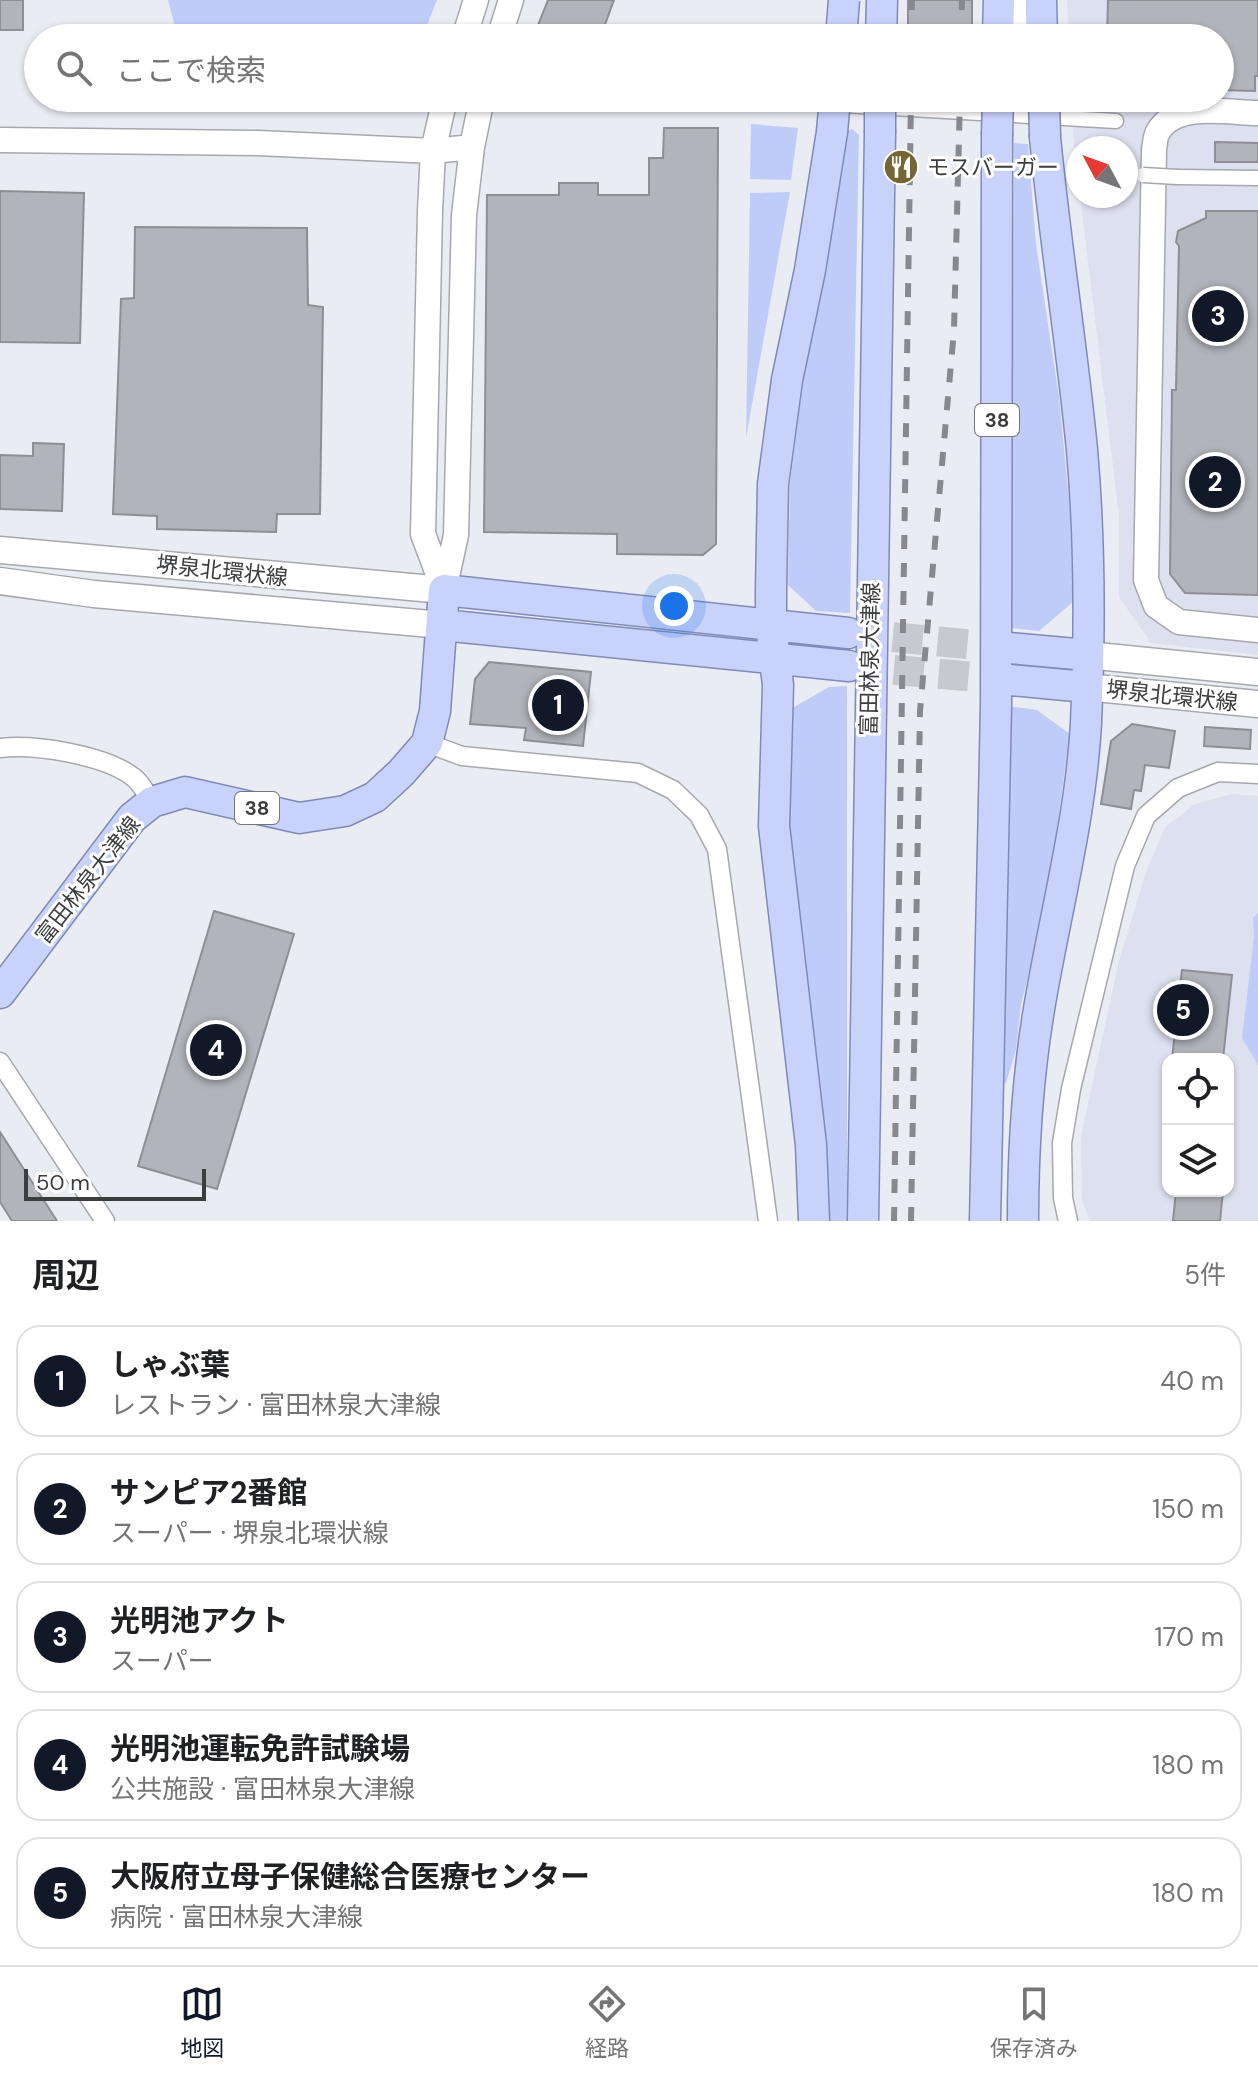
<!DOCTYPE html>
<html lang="ja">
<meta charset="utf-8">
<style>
:root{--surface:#fff;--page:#f2f2f2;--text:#202124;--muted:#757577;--line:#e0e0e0;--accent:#111827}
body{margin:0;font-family:"DM Sans","Noto Sans JP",sans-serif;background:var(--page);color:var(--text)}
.controls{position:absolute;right:24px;bottom:24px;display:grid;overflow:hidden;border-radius:16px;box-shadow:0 2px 6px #0004}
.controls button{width:72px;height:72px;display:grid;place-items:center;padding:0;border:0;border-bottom:2px solid var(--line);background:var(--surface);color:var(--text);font:40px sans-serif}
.compass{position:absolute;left:1066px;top:136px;width:72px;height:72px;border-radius:50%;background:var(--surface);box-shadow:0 2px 6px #0004;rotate:311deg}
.scale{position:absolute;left:24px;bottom:20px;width:182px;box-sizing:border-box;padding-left:8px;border:4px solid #3c3d3f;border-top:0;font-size:22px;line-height:28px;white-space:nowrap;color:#3c3d3f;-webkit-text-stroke:6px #fff;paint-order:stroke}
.you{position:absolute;left:674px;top:606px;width:28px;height:28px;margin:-20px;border:6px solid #fff;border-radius:50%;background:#1a73e8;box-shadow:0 0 0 12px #1a73e833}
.badge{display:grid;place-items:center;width:52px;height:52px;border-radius:50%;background:var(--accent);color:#fff;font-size:26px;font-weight:700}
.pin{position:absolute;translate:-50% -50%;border:4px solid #fff;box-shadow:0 2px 8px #0006}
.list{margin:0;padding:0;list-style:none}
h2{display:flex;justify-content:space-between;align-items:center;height:104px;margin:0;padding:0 32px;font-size:34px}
h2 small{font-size:26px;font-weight:400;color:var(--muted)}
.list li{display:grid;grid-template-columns:52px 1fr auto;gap:24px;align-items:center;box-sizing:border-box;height:112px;margin:0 16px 16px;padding:0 16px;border:2px solid var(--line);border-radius:24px}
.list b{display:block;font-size:30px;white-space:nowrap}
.list p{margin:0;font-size:26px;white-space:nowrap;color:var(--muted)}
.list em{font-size:26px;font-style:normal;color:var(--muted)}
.icon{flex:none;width:44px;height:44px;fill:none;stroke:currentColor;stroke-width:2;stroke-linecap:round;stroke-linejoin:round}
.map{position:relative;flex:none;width:1258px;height:1221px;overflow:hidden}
.search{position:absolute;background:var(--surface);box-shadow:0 2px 6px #0004;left:24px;right:24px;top:24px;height:88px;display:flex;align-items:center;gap:20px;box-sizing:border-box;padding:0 28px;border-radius:44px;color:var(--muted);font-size:30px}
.sheet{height:744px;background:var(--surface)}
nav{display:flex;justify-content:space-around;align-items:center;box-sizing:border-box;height:112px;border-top:2px solid var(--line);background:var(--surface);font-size:22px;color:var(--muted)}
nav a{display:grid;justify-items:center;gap:4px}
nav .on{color:var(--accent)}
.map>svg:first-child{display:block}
</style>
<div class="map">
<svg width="1258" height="1221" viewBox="0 0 1258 1221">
<rect width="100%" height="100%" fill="#eaecf3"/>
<path fill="#dde0ee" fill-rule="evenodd" d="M1067,0H1258V655L1151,643L1119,597V516L1080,196H1126V148H1078V179L1074,150L1072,98H1220V38H1069Z
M1232,794L1258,796V1221H1090L1082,1200L1081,1136L1119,961L1146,872L1165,827L1195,804ZM1168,1059H1228V1191H1168Z"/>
<path fill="#c0ccf8" d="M168,0H437L422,38H178Z
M204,98H397L393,107L211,110Z
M751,124L798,128L791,180L750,179Z
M852,129L859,135L850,613L816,611L788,585L790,484L803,381L831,233L843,133Z
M1014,143L1028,144L1036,244L1059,397L1071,521L1073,602L1039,631L1011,628Z
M790,192L746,438L750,193Z
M847,686V1221H828L782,812L787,711L829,687Z
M1008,706L1037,710L1070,734L1047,898L1021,1005L1016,1050L1006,1083L997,1087Z
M1258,913V1065L1242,1038L1254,937L1253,918Z"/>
<path fill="#b2b4bb" stroke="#8d8f95" stroke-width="2" d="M0,0H23V30H0Z
M548,0H614L600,38H533Z
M908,0H972V38H908Z
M1108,0H1258V76H1255V91L1220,90V38H1107Z
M664,128H718L716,544L703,555L617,554V534L484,532L487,195H559V183H598V195H649V158H663Z
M1215,142L1258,143V162H1215Z
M0,191L84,193L80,343L0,342Z
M1206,211H1258V595L1185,593L1170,574L1172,390H1176L1179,246L1176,242L1178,231L1206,218Z
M135,227L307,228L308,305L323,307L320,514H277L276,532L157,529V516L113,514L121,299L134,298Z
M33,443L64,444L62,511L0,509V455L33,456Z
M489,662L591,672L583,746L524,740L526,728L470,724L475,679Z
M1132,724L1175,731L1169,768L1145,765L1141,791L1134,790L1131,809L1101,804L1111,741Z
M1205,727L1251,730L1250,749L1204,746Z
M214,911L294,934L217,1189L138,1166Z
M1182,970L1232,975L1223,1059H1172Z
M0,1132L57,1221H12L0,1202Z
M1176,1191H1223L1220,1221H1173Z"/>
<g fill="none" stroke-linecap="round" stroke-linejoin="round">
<path stroke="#c7c9cf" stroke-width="30" stroke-dasharray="30 15" stroke-linecap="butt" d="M848,633L1009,648
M849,666L1010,680"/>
<g stroke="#a6a8ae" stroke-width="17">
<path id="pedestrian" d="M1019,0L1020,28
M791,102L1116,121
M1178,177L1258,178"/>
</g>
<g stroke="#a6a8ae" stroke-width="21">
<path id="minor" d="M427,743L462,756L638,773L673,790L699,815L717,849L768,1221
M0,748C35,744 105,755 133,777C141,782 146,794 152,802
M0,1062L105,1221
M1068,1221L1063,1198L1062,1143L1071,1089L1125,866L1146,816L1178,788L1218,772L1258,774"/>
</g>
<g stroke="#a6a8ae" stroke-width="27">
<path id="tertiary" d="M464,38L476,0
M499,38L511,0
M1258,113C1229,113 1175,101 1158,132C1155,136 1155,145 1154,150L1146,580L1156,606L1179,622L1258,630
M0,140L258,143L433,151L472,147
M444,590L423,534L430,211L433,151L445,98
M444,590L456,535L464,215L472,147L482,98"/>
</g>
<g stroke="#a6a8ae" stroke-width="29">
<path id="secondary" d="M0,550L444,590
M0,581L94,594L442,625
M1087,655L1258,672
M1086,687L1258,704"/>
</g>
<g stroke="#808ab7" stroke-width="33">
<path id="primary" d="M1041,0L1042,38
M881,38L882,0
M998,38L999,0
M442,625L849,666
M1009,648L1087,655
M1010,680L1086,687
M0,993L132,818L152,802L185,792L299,818L345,811L375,797L401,773L427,743L435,711L444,590L848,633
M814,1221L811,1145L774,826L778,685L771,626V590L773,484L787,380L810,270L832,132
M863,1221L880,133
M985,1221L996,705L997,135
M1023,1221C1023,1144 1028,1068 1042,992C1058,902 1081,814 1086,723C1090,633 1090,541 1082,450C1072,346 1055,242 1045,137"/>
</g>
<use href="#pedestrian" stroke="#fff" stroke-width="14"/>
<use href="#minor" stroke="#fff" stroke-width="18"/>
<use href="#tertiary" stroke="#fff" stroke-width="24"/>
<use href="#secondary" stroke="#fff" stroke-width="26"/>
<use href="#primary" stroke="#c9d2fb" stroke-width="30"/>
<path stroke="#88898e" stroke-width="6" stroke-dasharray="14 14" stroke-linecap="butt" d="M911,38L912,0
M961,38L962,0
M894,1221L911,98
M911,1221L920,711L954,330L960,98"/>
<g stroke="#a6a8ae" stroke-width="17" stroke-linecap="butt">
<path id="pedestrian-bridge" d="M1143,175L1178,177"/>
</g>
<g stroke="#808ab7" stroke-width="33" stroke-linecap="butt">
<path id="primary-bridge" d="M841,38L844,0
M1044,98L1045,137
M832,132L835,98
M880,133V98
M997,135L998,98"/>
</g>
<use href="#pedestrian-bridge" stroke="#fff" stroke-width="14"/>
<use href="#primary-bridge" stroke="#c9d2fb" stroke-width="30"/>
</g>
<defs>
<g id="restaurant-disc" transform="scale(1.8)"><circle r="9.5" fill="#756734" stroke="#fff"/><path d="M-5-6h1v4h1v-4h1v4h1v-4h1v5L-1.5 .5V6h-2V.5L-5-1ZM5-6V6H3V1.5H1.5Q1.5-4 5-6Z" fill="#fff"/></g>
</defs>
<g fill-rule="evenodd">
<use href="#restaurant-disc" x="901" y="167"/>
</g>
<g text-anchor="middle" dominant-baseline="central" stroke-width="6" stroke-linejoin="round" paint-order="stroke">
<g fill="#fff" stroke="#767779" stroke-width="2">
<rect x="975" y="404" width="44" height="32" rx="6"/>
<rect x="235" y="792" width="44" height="32" rx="6"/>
</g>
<g font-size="20" font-weight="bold" fill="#3c3d3f">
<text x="997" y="420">38</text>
<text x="257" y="808">38</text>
</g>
<g font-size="22" fill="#3c3d3f" stroke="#fff" text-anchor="start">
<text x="927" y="167">モスバーガー</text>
</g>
<g font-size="22" fill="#3c3d3f" stroke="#fff">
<text transform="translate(222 571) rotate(6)">堺泉北環状線</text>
<text transform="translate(870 659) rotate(-89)">富田林泉大津線</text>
<text transform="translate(1172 696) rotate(6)">堺泉北環状線</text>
<text transform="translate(88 880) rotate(-52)">富田林泉大津線</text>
</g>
</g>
</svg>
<div class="controls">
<button><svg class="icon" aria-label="locate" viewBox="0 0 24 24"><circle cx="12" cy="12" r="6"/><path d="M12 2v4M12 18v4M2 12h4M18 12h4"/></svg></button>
<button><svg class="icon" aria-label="layers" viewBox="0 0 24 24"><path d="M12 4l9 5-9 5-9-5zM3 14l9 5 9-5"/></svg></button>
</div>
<svg class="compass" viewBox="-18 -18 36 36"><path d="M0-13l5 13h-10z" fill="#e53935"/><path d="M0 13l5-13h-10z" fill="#757577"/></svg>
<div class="scale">50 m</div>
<div class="you"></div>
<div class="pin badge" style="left:558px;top:705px">1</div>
<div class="pin badge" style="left:1215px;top:482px">2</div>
<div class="pin badge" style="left:1218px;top:316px">3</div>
<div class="pin badge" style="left:216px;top:1050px">4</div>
<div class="pin badge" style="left:1183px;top:1010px">5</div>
<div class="search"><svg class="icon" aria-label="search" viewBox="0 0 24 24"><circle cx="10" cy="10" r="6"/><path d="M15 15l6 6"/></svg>ここで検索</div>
</div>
<section class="sheet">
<h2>周辺<small>5件</small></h2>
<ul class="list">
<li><span class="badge">1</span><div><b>しゃぶ葉</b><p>レストラン · 富田林泉大津線</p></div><em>40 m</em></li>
<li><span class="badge">2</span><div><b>サンピア2番館</b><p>スーパー · 堺泉北環状線</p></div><em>150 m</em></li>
<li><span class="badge">3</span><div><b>光明池アクト</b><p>スーパー</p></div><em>170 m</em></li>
<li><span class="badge">4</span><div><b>光明池運転免許試験場</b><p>公共施設 · 富田林泉大津線</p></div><em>180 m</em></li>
<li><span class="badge">5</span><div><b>大阪府立母子保健総合医療センター</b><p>病院 · 富田林泉大津線</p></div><em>180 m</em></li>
</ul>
</section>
<nav>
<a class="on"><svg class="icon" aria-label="map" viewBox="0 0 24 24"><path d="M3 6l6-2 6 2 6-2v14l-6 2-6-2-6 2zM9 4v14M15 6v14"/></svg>地図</a>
<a><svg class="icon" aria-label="directions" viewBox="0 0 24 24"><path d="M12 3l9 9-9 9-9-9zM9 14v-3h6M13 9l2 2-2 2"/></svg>経路</a>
<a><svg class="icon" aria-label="saved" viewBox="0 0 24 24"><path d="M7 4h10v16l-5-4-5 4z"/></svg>保存済み</a>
</nav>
